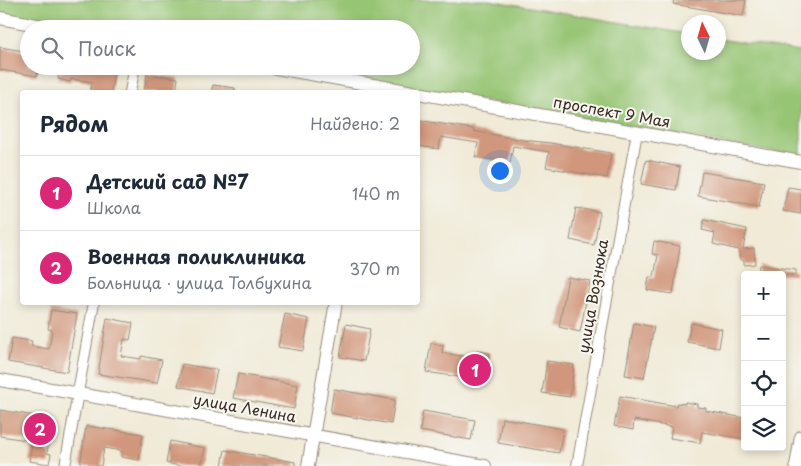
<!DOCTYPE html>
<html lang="ru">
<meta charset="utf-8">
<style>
:root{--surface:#fff;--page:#f6f6f7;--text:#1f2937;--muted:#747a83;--line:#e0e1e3;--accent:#db2777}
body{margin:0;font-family:"Playpen Sans",sans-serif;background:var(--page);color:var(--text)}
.controls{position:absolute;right:15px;bottom:15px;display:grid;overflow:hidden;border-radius:5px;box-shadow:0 2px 8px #0003}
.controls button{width:45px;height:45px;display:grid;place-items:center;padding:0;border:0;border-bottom:1px solid var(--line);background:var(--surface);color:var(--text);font:25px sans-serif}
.compass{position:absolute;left:681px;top:15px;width:45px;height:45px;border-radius:50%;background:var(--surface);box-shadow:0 2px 8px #0003;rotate:355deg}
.you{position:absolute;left:499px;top:170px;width:18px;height:18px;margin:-12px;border:4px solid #fff;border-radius:50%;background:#1a73e8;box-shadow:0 0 0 8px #1a73e833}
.badge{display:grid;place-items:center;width:32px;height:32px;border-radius:50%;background:var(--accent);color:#fff;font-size:16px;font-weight:700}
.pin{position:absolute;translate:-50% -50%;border:2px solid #fff;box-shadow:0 1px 5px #0006}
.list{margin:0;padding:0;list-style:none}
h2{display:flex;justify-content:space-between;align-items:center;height:65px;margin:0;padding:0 20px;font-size:21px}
h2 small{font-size:16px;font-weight:400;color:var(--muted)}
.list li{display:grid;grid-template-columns:32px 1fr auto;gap:15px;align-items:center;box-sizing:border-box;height:75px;padding:0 20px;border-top:1px solid var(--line)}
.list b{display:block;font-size:19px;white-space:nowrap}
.list p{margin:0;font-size:16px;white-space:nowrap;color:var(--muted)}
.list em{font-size:16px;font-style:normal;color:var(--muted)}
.icon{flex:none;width:28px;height:28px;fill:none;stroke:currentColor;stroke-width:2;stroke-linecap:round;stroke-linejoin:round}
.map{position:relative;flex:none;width:801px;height:466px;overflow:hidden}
.search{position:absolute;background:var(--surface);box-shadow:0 2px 8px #0003;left:20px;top:20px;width:400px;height:55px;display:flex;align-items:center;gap:12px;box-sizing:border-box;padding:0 18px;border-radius:28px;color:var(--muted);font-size:19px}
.panel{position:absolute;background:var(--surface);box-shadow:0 2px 8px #0003;left:20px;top:90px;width:400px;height:215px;border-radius:5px}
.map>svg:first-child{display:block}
</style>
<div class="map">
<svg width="801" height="466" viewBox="0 0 801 466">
<rect width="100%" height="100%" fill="#f6f6f2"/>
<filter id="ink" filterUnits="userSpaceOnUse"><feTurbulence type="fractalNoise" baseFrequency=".02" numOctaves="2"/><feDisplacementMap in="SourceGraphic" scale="10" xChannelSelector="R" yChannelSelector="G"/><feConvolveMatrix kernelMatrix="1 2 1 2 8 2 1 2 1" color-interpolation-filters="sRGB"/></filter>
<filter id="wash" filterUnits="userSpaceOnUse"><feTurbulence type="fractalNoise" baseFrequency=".0096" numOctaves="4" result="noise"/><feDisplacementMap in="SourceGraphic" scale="20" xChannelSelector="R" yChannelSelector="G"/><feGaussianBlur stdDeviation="1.12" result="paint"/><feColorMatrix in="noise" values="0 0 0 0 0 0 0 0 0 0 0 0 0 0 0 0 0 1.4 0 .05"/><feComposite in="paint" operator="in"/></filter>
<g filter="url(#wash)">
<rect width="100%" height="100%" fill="#f0ead6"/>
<path fill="#96c573" stroke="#687848" d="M0,0H489L688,34V52H718L719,39L801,52V157L288,66H411V29H76L0,15Z"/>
<g id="blocks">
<path fill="#d1977b" d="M674,0H746L743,16L673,4Z
M0,47L29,52V66H39L37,76L0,70Z
M60,66H115L111,92H90L92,82L71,79L70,82L58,79Z
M147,74L178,78L176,92H144Z
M213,85L235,88L234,92H211Z
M418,120L473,129V131L523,140L550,143L611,153L607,178L546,167L549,152L513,146L510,163L475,157L478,143L441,137L439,149L418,146Z
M646,160L680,167L676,190L641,184Z
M702,172L764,182L759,207L698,196Z
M788,187L801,189V214L783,211Z
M576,208L600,212L594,245L570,240Z
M704,220L747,229L743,249L754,248L755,264L744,265V260H740L739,250L713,244L715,233L702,230Z
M654,241L680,246L673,294L647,290L649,277H654L658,255L652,254Z
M759,265L796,270V275H758Z
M568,277L590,281L580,332L559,327Z
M51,310L77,314L67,372L8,362L12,338L32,341L31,346L49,349L52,330L48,329Z
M285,314L309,319L303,351L278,347Z
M107,318L133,323L130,340L124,339L121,356L141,359V356L162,360L157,383L98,374Z
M634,323L654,327L644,378L625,375Z
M691,323L722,329L719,348L687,342Z
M346,324L370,329L364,361L340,357Z
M431,343L443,345L442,353L476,358L477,351L490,353L485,381L426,372Z
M547,361L574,365L570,397L542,393Z
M182,364L217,370L212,393L178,386Z
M238,374L298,385L294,409L233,398Z
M334,389L395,400L391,424L330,413Z
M620,396L676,406L677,403L685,404V402L697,404V407L706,408V411L745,418V439L702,432L700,443L670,438L672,427L634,420L633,430L614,426Z
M0,410L53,419L47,453L51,454L49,464L29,461L33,441L0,436Z
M423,411L475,420L471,440L420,431Z
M502,418L563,429L559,453L498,443Z
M86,426L143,434L139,460L121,457L122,451L104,448L101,466H80Z
M170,441L205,448L201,466H181L166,463Z
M225,450L295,462V466H222Z"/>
</g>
</g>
<g filter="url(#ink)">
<use href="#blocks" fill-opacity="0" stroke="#968a7a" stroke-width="1"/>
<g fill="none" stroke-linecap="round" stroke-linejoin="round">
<g stroke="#968a7a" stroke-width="12">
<path id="minor" d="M130,92L135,66
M65,466L94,302
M577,466L637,132"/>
</g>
<g stroke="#968a7a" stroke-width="14">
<path id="tertiary" d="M0,18L58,29
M265,66L413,92
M418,93L801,162
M0,380L485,466
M308,466L336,302
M796,466L801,437"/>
</g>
<use href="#minor" stroke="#fff" stroke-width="10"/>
<use href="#tertiary" stroke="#fff" stroke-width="12"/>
</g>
</g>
<g text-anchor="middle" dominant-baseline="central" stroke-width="4" stroke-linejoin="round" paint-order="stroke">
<g font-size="15" fill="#3b2a1e" stroke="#f6f6f2">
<text transform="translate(612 111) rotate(10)">проспект 9 Мая</text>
<text transform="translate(592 296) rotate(-80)">улица Вознюка</text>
<text transform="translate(245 407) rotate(10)">улица Ленина</text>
</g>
</g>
</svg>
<div class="controls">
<button>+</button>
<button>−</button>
<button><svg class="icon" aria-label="locate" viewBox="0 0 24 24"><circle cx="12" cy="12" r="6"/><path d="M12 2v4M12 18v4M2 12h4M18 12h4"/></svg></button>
<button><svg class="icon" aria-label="layers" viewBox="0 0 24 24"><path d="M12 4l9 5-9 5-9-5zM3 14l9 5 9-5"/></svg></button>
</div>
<svg class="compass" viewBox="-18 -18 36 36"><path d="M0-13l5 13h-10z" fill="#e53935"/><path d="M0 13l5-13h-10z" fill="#747a83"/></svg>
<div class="you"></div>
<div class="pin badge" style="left:475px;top:370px">1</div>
<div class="pin badge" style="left:40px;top:429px">2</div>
<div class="search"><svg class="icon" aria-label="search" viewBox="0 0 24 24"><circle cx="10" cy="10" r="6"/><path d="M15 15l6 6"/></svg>Поиск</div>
<section class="panel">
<h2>Рядом<small>Найдено: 2</small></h2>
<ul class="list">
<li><span class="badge">1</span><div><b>Детский сад №7</b><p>Школа</p></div><em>140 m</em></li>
<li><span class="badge">2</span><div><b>Военная поликлиника</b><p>Больница · улица Толбухина</p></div><em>370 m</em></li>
</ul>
</section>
</div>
